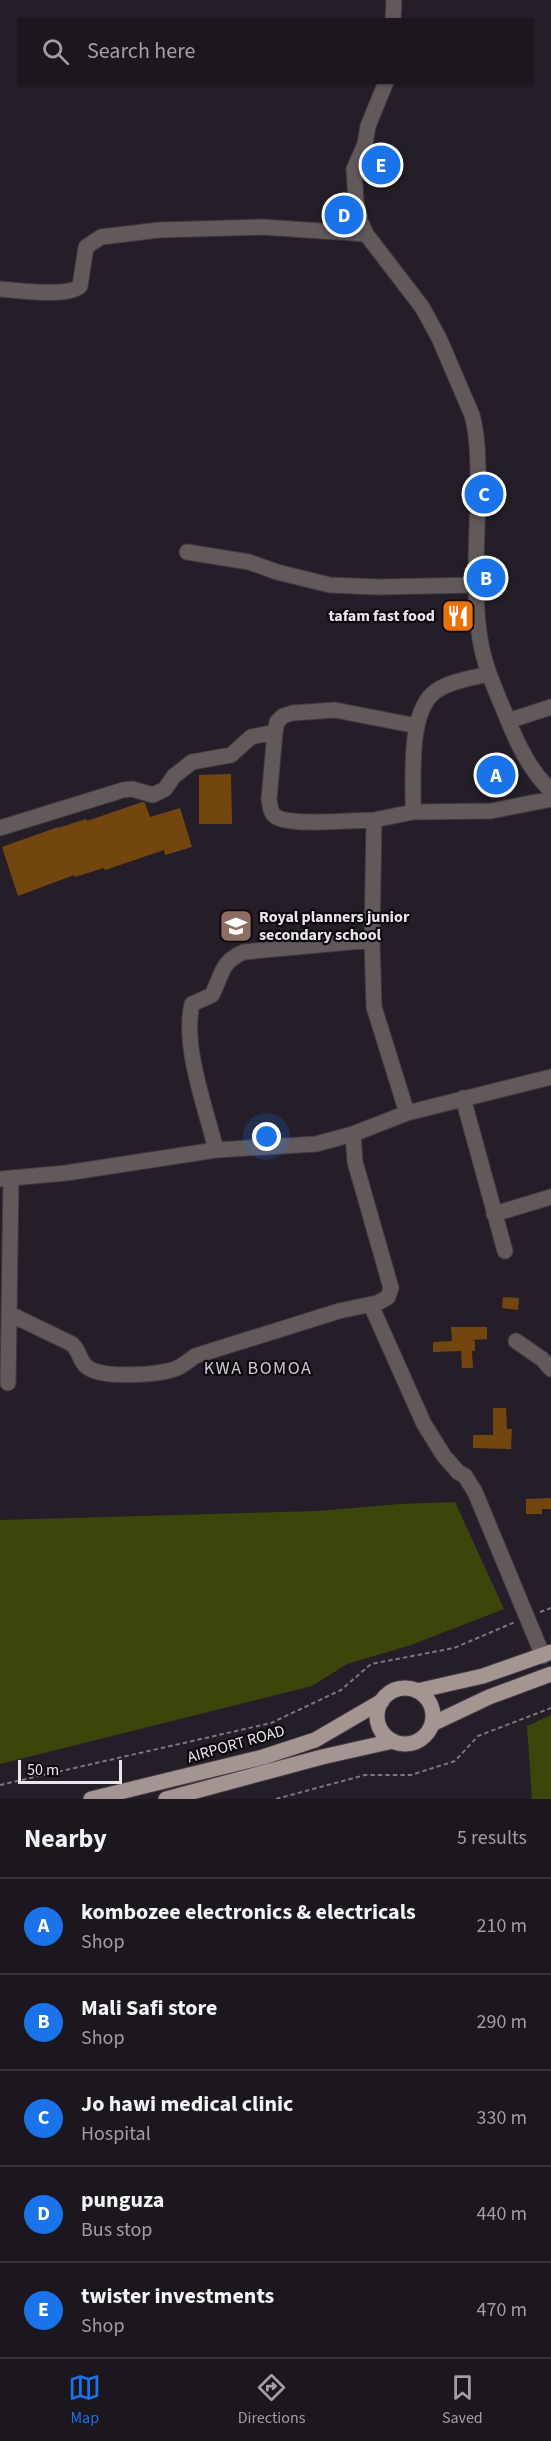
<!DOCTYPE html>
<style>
:root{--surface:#1c161e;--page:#251f27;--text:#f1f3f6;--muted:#a09fa4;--line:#3a353c;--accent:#1a73e8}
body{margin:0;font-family:"Source Sans 3",sans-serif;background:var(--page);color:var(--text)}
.scale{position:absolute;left:18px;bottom:15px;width:104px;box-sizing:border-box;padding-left:6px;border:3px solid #ebe6ed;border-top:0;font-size:16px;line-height:21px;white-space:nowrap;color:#ebe6ed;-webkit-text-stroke:4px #0c090e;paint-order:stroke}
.you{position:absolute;left:267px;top:1137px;width:21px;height:21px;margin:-15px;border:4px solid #fff;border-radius:50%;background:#1a73e8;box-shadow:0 0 0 9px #1a73e833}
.badge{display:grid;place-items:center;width:39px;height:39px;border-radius:50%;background:var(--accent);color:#fff;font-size:20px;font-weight:700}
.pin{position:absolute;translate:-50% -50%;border:3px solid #fff;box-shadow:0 2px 6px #0006}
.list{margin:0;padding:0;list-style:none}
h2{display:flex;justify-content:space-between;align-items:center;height:78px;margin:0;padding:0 24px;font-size:26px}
h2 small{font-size:20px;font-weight:400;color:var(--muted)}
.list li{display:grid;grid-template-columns:39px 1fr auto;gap:18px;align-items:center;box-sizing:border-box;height:96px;padding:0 24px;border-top:2px solid var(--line)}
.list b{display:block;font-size:22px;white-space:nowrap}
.list p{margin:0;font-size:20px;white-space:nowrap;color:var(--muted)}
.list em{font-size:20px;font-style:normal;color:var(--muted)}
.icon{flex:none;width:33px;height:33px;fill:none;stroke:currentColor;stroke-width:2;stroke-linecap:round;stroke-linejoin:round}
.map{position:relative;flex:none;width:551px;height:1799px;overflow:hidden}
.search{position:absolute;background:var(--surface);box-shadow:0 2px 4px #0004;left:18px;right:18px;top:18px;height:66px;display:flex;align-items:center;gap:15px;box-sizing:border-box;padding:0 21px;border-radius:0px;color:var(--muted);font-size:22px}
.sheet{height:558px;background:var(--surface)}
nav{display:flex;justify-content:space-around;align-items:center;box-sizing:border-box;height:84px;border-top:2px solid var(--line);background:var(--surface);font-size:16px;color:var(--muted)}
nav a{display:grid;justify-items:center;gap:3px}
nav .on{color:var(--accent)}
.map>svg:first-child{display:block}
</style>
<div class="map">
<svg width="551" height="1799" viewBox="0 0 551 1799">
<rect width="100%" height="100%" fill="#251e28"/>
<path fill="#3c460b" d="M455,1502L504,1609L411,1645L347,1664L312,1686L0,1764V1520L317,1511L400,1504Z
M551,1715V1799H532L527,1726Z"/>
<path fill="#74460f" d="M231,774L232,824H199V775Z
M142,802L145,803L150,817L180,808L192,847L165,855L164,850L105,870L104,868L75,877L74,875L18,896L2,847L58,827V828L86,819L87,821Z
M503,1297L519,1298L518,1310L502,1308Z
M451,1327H487V1339L472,1340L475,1341V1351H472L473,1368H462L461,1351L433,1352V1342L452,1341Z
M493,1408H506L507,1429H512L511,1449L473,1448V1435H493Z
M551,1498V1509H542V1514H526V1499Z"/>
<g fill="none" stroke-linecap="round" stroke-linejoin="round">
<g stroke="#413a44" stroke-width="17">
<path id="minor" d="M393,20L394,0
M386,82L368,126L365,144L354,169L356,201L360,220L366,234L422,307L439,338L472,415C478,437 478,461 478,483C478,535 472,588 480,639C484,665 495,689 505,713C517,743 528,768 551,791
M0,289C18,290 67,298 80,286L86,247L101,237L159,230L262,227L366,234
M187,552L249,562L277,572L330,585L377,587L477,585
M508,721L551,707
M413,812C414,781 407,711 436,691C450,681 472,678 489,674
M374,820L413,812L491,811L551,799
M0,828L123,790L132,789L153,795L165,789L174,776L192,762L231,755L251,737L275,732
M463,1098L505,1251
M407,1113L374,1007L372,940L374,820C354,820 289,827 275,816C270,812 270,805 269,799L275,732L277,722L283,716L292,713L335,710L417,726
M353,1134L355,1162L391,1288L388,1297L374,1305V1312L424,1424L444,1456L458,1472L465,1476L475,1492L543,1656
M216,1150C206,1108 182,1047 192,1004L212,995C222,975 221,961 244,952L372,940
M0,1179L66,1173L216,1150L316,1144L353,1134L407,1113L551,1077
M494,1214L551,1197
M10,1314L72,1344C80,1351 79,1361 87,1367C103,1379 157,1375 175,1369C183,1366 188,1361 195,1356L339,1311L377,1303
M516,1341L542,1359L551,1369
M8,1383L11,1178"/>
</g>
<g stroke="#413a44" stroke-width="17">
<path id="major" d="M377 1716a28 28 0 1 1 56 0a28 28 0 1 1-56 0Z
M417,1691L483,1676L551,1652
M432,1724L489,1697L551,1674
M91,1799L263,1757L315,1740L382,1701
M166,1799L322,1757L393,1741"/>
</g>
<path stroke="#7c767e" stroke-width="2" stroke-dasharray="4.5 3" stroke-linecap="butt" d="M540,1612L551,1608
M0,1785L271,1723L341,1690L371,1664L454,1648L515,1622
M276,1799L365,1775H411L455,1761L478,1736L551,1708"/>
<use href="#minor" stroke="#625a5a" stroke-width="15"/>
<use href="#major" stroke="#a49492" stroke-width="15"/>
</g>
<defs>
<g id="restaurant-square" transform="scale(1.725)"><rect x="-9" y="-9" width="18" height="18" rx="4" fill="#e8710a" stroke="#0c090e"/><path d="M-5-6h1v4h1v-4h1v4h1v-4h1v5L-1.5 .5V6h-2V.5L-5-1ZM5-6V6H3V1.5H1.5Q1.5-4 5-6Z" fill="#fff"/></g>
<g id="school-square" transform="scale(1.725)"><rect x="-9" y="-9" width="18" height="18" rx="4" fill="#8d6e63" stroke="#0c090e"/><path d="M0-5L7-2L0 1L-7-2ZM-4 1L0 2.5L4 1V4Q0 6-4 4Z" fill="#fff"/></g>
</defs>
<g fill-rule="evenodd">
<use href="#restaurant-square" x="458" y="616"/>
<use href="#school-square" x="236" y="926"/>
</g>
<g text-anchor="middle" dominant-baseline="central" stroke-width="4.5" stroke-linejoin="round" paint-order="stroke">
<g font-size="16" font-weight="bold" fill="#ebe6ed" stroke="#0c090e" text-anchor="end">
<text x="435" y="616">tafam fast food</text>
<text x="259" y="917" text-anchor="start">Royal planners junior<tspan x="259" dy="18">secondary school</tspan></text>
</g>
<g font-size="16" fill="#ebe6ed" stroke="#0c090e">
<text transform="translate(236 1744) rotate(-16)">AIRPORT ROAD</text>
</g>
<g font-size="18" letter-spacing="1.5" fill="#d1c7d5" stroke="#0c090e">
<text x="258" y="1368">KWA BOMOA</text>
</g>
</g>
</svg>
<div class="scale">50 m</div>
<div class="you"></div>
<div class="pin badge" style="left:496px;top:775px">A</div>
<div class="pin badge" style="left:486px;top:578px">B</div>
<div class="pin badge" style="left:484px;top:494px">C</div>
<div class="pin badge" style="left:344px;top:215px">D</div>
<div class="pin badge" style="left:381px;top:165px">E</div>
<div class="search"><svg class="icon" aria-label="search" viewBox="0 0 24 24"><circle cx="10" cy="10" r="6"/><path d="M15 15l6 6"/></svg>Search here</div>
</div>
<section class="sheet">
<h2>Nearby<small>5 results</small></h2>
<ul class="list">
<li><span class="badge">A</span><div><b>kombozee electronics &amp; electricals</b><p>Shop</p></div><em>210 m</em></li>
<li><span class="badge">B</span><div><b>Mali Safi store</b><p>Shop</p></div><em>290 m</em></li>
<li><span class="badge">C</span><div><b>Jo hawi medical clinic</b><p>Hospital</p></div><em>330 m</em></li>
<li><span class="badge">D</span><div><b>punguza</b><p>Bus stop</p></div><em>440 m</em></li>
<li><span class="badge">E</span><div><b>twister investments</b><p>Shop</p></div><em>470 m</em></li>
</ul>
</section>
<nav>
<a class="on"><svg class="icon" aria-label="map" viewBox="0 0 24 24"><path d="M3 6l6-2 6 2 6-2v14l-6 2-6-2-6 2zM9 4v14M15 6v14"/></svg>Map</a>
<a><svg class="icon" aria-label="directions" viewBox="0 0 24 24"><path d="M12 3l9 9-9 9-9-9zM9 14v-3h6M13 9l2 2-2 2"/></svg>Directions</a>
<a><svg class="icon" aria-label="saved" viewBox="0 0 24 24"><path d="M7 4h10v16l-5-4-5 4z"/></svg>Saved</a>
</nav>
